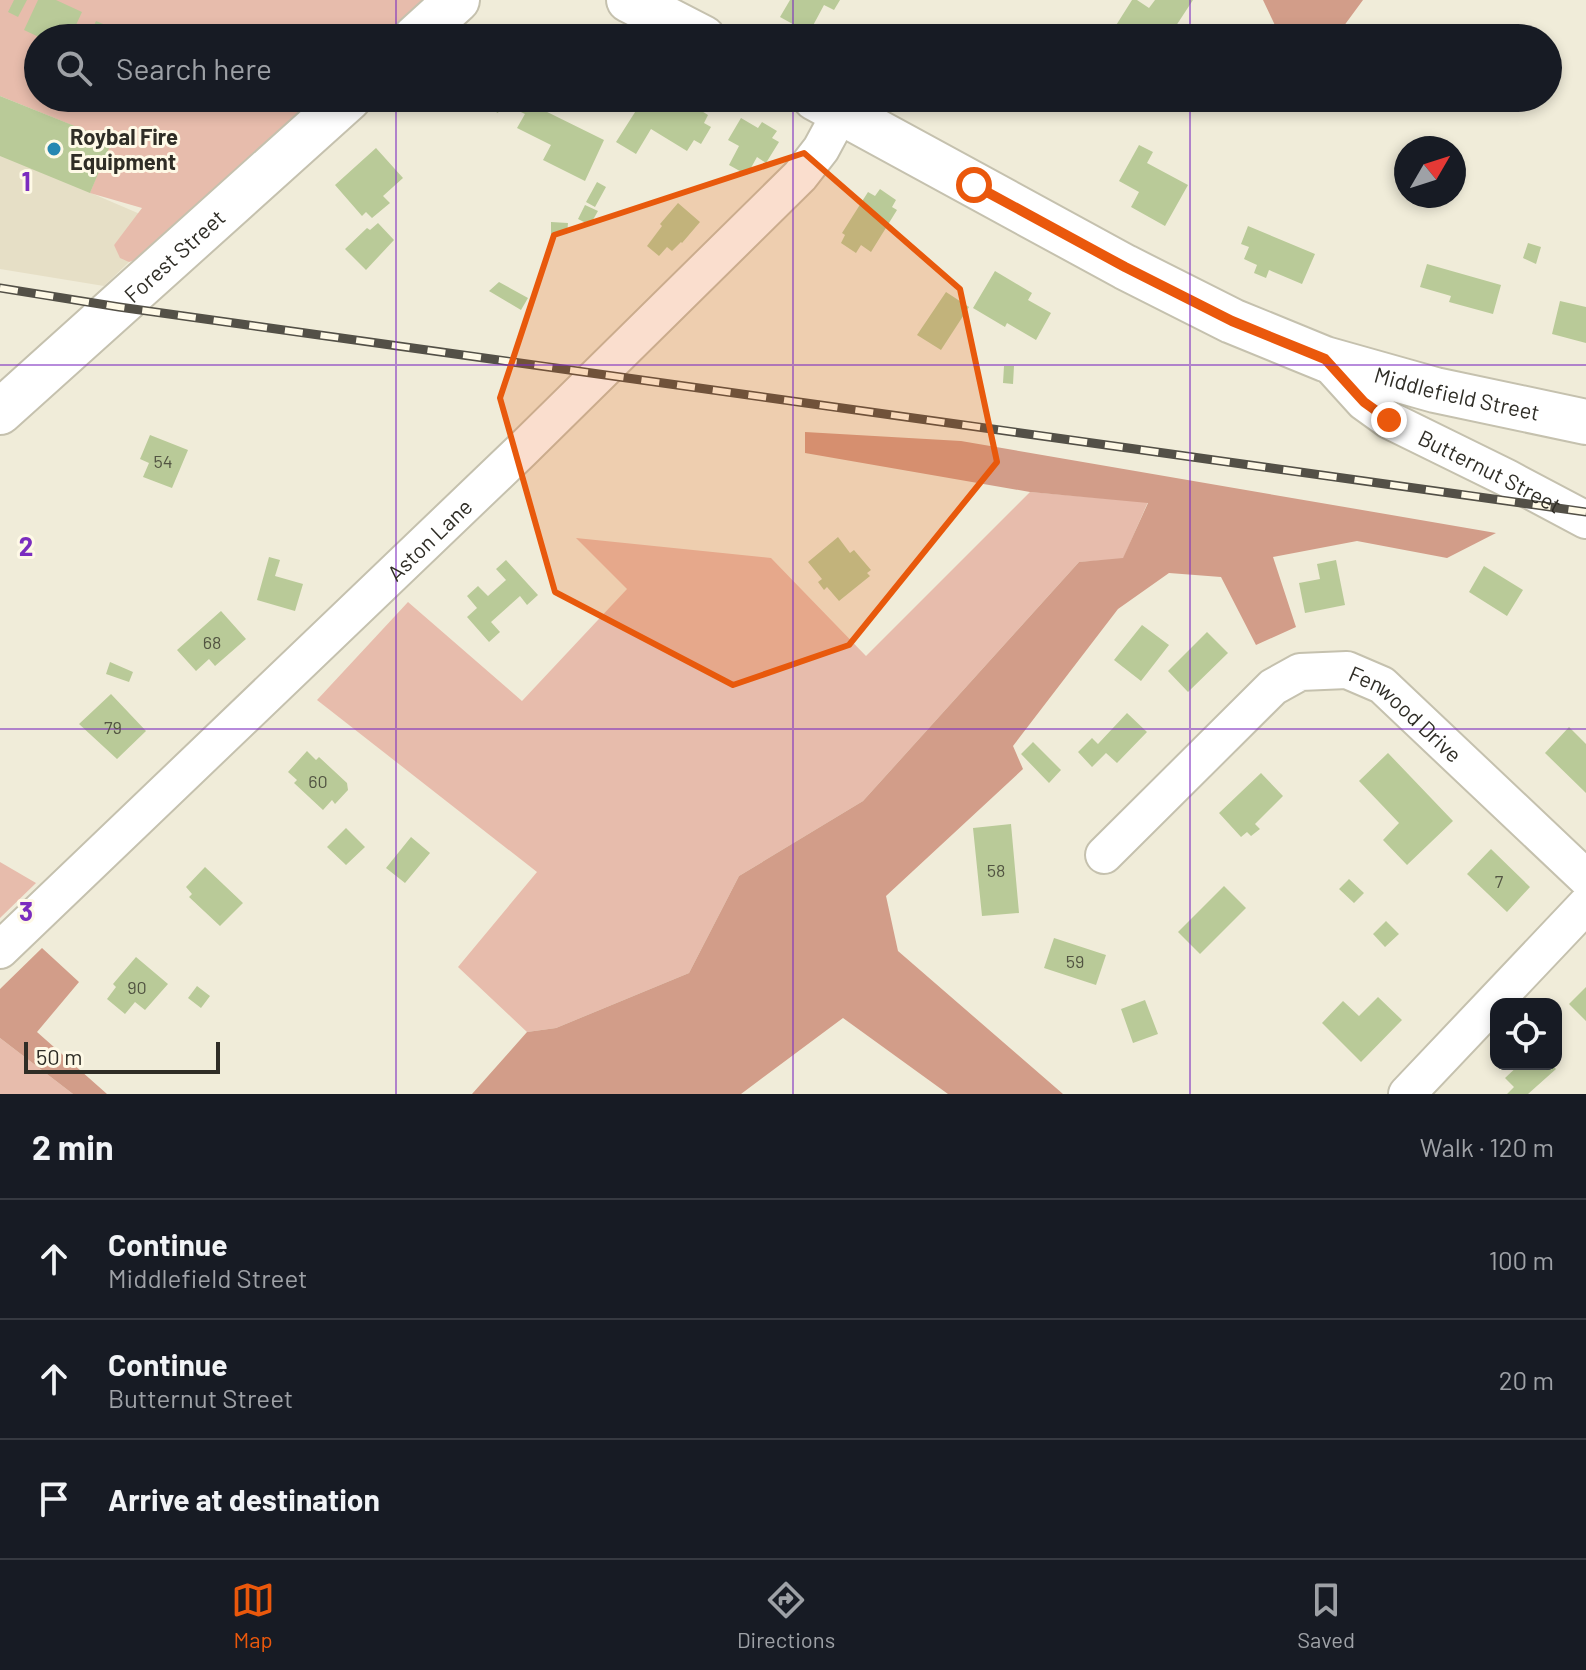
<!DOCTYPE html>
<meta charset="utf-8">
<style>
:root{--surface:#171b24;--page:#242831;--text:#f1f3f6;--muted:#9ea1a6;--line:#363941;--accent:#ea580c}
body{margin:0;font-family:Barlow,sans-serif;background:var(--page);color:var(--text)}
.controls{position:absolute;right:24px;bottom:24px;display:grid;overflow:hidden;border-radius:16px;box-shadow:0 4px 12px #0003}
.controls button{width:72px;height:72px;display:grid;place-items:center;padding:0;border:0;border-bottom:2px solid var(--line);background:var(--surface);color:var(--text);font:40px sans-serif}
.compass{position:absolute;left:1394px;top:136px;width:72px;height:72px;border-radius:50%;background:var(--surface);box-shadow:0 4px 12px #0003;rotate:51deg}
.scale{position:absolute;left:24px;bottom:20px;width:196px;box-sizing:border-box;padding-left:8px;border:4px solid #2f2d26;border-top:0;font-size:22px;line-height:28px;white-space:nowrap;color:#2f2d26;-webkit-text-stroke:6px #fef9e6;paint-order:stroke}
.stop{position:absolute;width:24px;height:24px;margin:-18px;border:6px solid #ea580c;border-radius:50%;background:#fff}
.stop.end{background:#ea580c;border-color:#fff;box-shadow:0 2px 8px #0008}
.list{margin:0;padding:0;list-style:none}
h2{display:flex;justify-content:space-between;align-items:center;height:104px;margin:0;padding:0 32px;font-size:34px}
h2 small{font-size:26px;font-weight:400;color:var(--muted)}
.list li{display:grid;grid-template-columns:52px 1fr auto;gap:24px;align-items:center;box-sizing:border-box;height:120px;padding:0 32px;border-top:2px solid var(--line)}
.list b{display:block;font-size:30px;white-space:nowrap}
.list p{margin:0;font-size:26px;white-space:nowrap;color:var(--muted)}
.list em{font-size:26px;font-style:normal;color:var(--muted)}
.icon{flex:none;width:44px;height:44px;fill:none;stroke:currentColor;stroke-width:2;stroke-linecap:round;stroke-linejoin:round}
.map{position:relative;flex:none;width:1586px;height:1094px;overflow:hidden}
.search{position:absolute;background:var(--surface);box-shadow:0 4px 12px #0003;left:24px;right:24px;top:24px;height:88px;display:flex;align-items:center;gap:20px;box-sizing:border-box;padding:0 28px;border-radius:44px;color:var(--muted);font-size:30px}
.sheet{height:464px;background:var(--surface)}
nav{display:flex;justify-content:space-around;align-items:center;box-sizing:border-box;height:112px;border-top:2px solid var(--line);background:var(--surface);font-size:22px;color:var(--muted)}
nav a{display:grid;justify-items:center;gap:4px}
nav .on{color:var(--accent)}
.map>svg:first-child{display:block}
</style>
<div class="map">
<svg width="1586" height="1094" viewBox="0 0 1586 1094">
<rect width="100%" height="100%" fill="#f0ecd9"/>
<path fill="#e6dfc6" d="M0,97L112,141L91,193L140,214L114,245L129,262L104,286L0,269Z"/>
<path fill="#e7bcac" d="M0,0H429L387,38H38V98H320L145,257L129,262L120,258L114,245L142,208L90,193L111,141L0,96Z
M1030,492L1148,502L1123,559L1079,562L863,801L739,876L689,973L556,1028L527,1032L458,967L537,872L317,700L408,602L522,701L627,589L576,538L771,558L866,656Z
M0,862L36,883L0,918Z
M0,1038L73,1094H0Z"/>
<path fill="#d29d89" d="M1263,0H1363L1335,38H1281Z
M805,432L961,441L1496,533L1447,558L1357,541L1273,557L1296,627L1256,645L1221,577L1169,573L1118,609L1013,746L1023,769L886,896L898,951L1063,1094H948L843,1018L741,1094H472L527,1032L556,1028L689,973L739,876L863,801L1079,562L1123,558L1148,503L1030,492L805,453Z
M42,948L79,982L37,1032L107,1094H73L0,1038V989Z"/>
<path fill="#b9ca98" d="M14,0H27L18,17L8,12Z
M38,0H56L82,12L70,38H41L24,30Z
M790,0H840L834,10L824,5L809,33L780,17Z
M1132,0H1137L1149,8L1155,0H1193L1168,38H1108Z
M96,21L127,34L135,38H88Z
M0,96L112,141L90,193L0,156Z
M468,98H539L535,106L604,140L585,181L543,160L551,145L517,128L525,114L502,103L498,113Z
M644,98H655L672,108L678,98H681L708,115L704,123L711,127L701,144L694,140L687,151L651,129L636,154L616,142Z
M741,118L758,128L762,122L777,131L772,138L779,142L766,163L757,157L747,175L729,165L739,146L728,140Z
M1139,145L1153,152L1147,163L1188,185L1165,226L1131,207L1139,192L1119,181Z
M376,148L403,178L383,196L390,203L372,218L366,212L362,216L335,185Z
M597,182L606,187L595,207L586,202Z
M880,189L896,200L892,207L897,210L871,252L861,245L856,253L841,243L845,235L842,233L868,192L875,196Z
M678,203L700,222L682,243L681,242L672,251L667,247L659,256L647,246L662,226L660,224Z
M585,205L598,211L590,225L578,219Z
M551,222L568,223L567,234H551Z
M378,223L394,240L366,270L345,249L367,228L370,230Z
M1248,226L1315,254L1302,284L1269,270L1266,278L1254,273L1257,265L1244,259L1249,247L1241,244Z
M1528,243L1541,247L1536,264L1523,258Z
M1427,264L1501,285L1493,314L1449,302L1451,296L1420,287Z
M995,271L1032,293L1028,300L1051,313L1036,340L1007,323L1005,327L973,308Z
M499,282L528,298L521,310L489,291Z
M946,292L969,307L941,350L917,335Z
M1560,301L1586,307V343L1552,334Z
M1004,366H1014L1013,384L1003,383Z
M150,435L188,450L172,488L143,477L149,463L140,459Z
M838,537L850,553L854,550L871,570L867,573L870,576L839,601L827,587L824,590L818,582L822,579L808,562Z
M269,557L280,560L275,576L303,584L295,611L257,600Z
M506,560L538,595L527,605L520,596L491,622L500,632L489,642L467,617L477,608L467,596L478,586L488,596L506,580L496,569Z
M1336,560L1345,605L1305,613L1299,583L1320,579L1317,564Z
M1484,566L1523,590L1507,616L1469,592Z
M221,611L246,639L215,666L209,659L196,671L177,650Z
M1142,625L1169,645L1141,681L1114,660Z
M1207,632L1228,653L1188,692L1168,671Z
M110,662L133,672L129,682L106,674Z
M111,694L146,731L117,759L79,724Z
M1127,713L1147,732L1117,763L1106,753L1092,767L1078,752L1092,738L1098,744Z
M1569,727L1586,744V793L1545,753Z
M1033,742L1061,770L1049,783L1021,754Z
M307,751L316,760L319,757L347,783L348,790L335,804L332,800L323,810L294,783L297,780L288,772Z
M1388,753L1453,821L1407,865L1383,840L1399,823L1359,781Z
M1261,773L1283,796L1255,824L1260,829L1251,836L1247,832L1241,837L1219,813Z
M1011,824L1019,913L982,916L973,828Z
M346,828L365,847L346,865L327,847Z
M411,837L430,853L405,883L386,868Z
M1491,849L1530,887L1507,912L1467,874Z
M205,867L243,903L220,926L189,897L192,894L186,887Z
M1349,879L1364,893L1354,903L1339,889Z
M1224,886L1246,908L1200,954L1178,932Z
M1386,921L1399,934L1385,947L1373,934Z
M1054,938L1106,955L1096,985L1044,968Z
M136,957L168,984L145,1010L135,1002L125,1014L107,999L116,987L113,984Z
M197,986L210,996L201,1008L188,998Z
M1586,987V1021L1569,1004Z
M1378,997L1402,1020L1361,1062L1322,1023L1343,1001L1359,1016Z
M1145,1000L1158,1034L1133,1043L1121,1009Z
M1520,1064H1551L1556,1069L1528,1094H1507L1514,1087L1505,1078Z"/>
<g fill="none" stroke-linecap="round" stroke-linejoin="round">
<g stroke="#c5c1ae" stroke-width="40">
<g id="minor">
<path id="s1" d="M1325,359L1364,402L1389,420L1507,478L1586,520"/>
<path id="s2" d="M1104,855L1273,687L1300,672L1347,670L1382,685L1586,878"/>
<path id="s3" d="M0,950L521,451L800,176L821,149L841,112"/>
<path d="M1407,1094L1586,905"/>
</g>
</g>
<g stroke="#c5c1ae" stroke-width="48">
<g id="major">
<path d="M629,0L703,38"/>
<path d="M415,38L457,0"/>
<path id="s4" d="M815,98L1125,267L1232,321L1325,359L1435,390L1586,422"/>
<path id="s5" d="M0,412L349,98"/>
</g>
</g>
<use href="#minor" stroke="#fff" stroke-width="36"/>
<use href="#major" stroke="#fff" stroke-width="44"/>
<g stroke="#535047" stroke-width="9">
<path id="rail" d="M0,288L119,307L1586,512"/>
</g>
<use href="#rail" stroke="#fef9e6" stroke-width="6" stroke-dasharray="18" stroke-linecap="butt"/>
</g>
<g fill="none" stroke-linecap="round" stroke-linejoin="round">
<path stroke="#ea580c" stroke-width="10" d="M974,185L1125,267L1232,321L1325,359L1364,402L1389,420"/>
</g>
<path fill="#e8590c" fill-opacity="0.2" stroke="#e8590c" stroke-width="6" stroke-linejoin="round" d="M804,153L960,289L997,462L849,645L733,685L555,592L500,398L554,235Z"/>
<path fill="none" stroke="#7b2cbf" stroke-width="2" stroke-opacity="0.55" d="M396,0V38M793,0V38M1190,0V38M396,98V1094M793,98V1094M1190,98V1094M0,365H1586M0,729H1586"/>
<circle fill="#2687b2" stroke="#fef9e6" stroke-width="3" cx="54" cy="149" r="8"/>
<g text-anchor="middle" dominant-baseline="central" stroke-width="6" stroke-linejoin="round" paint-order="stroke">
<g font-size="18" fill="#525442">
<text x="163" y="461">54</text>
<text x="212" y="642">68</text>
<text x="113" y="727">79</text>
<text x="318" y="781">60</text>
<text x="996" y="870">58</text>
<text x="1499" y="881">7</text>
<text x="1075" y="961">59</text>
<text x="137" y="987">90</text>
</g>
<g font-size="22" font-weight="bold" fill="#2f2d26" stroke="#fef9e6" text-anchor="start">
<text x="70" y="136">Roybal Fire<tspan x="70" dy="25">Equipment</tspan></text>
</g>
<g font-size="22" fill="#2f2d26" stroke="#fef9e6">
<text stroke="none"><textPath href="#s5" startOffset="234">Forest Street</textPath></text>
<text stroke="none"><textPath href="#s4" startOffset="710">Middlefield Street</textPath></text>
<text stroke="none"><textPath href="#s1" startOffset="202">Butternut Street</textPath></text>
<text stroke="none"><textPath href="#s3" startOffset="594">Aston Lane</textPath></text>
<text stroke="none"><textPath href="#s2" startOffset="390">Fenwood Drive</textPath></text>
</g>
</g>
<g font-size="26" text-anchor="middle" font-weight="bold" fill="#7b2cbf" stroke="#fef9e6" stroke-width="6" stroke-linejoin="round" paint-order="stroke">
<text x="26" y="191">1</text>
<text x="26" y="556">2</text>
<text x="26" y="921">3</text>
</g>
</svg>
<div class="controls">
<button><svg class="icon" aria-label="locate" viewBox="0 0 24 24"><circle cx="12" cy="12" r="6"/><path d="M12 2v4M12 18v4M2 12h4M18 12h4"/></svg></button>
</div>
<svg class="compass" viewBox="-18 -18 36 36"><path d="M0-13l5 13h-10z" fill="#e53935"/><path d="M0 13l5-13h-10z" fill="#9ea1a6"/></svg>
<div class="scale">50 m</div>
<div class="stop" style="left:974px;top:185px"></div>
<div class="stop end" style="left:1389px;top:420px"></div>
<div class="search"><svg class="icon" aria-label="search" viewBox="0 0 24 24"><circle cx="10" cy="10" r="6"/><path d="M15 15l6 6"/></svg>Search here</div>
</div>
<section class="sheet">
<h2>2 min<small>Walk · 120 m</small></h2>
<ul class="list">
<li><svg class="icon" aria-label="ahead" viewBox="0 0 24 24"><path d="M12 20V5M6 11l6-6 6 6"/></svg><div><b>Continue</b><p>Middlefield Street</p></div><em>100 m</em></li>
<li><svg class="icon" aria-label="ahead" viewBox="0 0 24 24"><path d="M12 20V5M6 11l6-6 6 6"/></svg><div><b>Continue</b><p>Butternut Street</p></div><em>20 m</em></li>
<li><svg class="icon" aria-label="arrive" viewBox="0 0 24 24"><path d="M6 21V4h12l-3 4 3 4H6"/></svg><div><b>Arrive at destination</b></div></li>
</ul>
</section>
<nav>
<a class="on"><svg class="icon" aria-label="map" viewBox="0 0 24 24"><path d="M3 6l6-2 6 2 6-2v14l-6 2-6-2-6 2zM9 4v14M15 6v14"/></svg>Map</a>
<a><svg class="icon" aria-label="directions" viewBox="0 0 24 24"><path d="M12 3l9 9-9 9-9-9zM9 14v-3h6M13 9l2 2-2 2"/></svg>Directions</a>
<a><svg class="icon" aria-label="saved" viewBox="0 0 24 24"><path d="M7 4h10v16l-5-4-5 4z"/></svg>Saved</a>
</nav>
